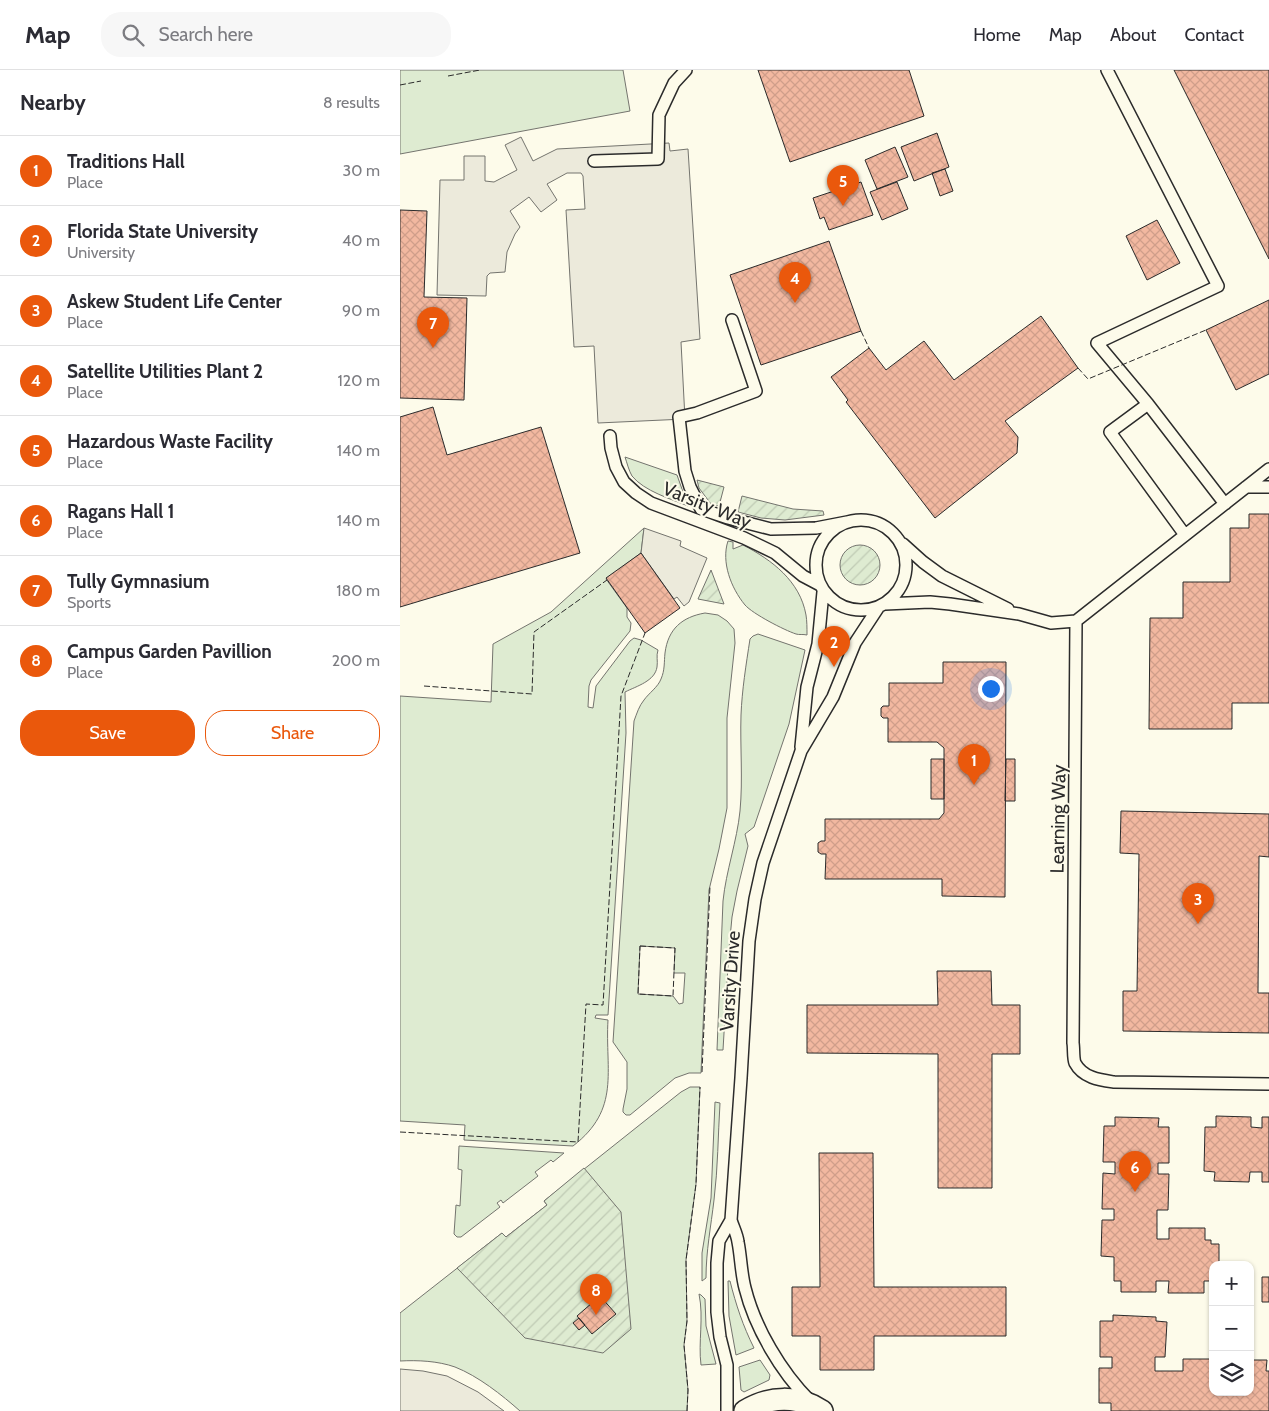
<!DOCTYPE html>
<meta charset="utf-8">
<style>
:root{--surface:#fff;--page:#f7f7f7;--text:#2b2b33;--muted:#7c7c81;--line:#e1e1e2;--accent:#ea580c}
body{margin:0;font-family:Cabin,sans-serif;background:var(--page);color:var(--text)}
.controls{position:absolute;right:15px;bottom:15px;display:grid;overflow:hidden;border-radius:10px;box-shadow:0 1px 4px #0004}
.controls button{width:45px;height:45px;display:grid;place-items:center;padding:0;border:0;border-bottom:1px solid var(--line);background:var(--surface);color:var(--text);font:25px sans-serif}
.you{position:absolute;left:590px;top:618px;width:18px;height:18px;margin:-12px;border:4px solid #fff;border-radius:50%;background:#1a73e8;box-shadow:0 0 0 8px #1a73e833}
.badge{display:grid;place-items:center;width:32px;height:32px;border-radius:50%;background:var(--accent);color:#fff;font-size:16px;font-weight:700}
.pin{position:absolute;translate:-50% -41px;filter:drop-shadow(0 1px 2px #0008)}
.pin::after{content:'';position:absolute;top:26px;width:18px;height:15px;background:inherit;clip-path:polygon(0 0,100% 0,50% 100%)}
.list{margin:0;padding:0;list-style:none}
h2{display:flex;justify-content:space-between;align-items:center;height:65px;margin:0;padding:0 20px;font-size:21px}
h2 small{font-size:16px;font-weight:400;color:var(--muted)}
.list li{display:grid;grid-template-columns:32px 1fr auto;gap:15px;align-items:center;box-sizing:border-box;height:70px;padding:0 20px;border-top:1px solid var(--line)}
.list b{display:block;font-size:19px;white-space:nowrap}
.list p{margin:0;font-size:16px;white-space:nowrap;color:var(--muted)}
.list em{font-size:16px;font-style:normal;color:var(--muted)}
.actions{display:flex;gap:10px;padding:15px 20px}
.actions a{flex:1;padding:11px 0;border:1px solid var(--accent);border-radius:20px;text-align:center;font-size:18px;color:var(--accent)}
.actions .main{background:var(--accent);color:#fff}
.icon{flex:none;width:28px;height:28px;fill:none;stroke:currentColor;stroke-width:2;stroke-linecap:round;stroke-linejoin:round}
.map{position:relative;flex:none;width:869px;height:1341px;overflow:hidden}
header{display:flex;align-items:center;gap:30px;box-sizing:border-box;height:70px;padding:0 25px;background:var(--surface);border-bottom:1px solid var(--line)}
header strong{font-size:24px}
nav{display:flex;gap:28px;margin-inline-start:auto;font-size:18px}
.search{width:350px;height:45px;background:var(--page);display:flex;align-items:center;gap:12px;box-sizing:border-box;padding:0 18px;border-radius:20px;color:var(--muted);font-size:19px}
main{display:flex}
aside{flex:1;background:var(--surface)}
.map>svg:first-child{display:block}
</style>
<header>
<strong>Map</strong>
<div class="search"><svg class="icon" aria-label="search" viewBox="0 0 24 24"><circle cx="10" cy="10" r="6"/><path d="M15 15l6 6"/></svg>Search here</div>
<nav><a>Home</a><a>Map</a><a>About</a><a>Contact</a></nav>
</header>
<main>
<aside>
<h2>Nearby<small>8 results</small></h2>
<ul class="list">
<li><span class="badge">1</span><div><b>Traditions Hall</b><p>Place</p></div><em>30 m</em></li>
<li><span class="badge">2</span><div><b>Florida State University</b><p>University</p></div><em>40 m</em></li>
<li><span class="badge">3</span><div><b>Askew Student Life Center</b><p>Place</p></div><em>90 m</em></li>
<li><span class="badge">4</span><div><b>Satellite Utilities Plant 2</b><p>Place</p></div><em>120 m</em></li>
<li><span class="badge">5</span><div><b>Hazardous Waste Facility</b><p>Place</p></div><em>140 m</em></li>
<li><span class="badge">6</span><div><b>Ragans Hall 1</b><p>Place</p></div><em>140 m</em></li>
<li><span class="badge">7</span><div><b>Tully Gymnasium</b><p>Sports</p></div><em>180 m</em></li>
<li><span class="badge">8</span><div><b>Campus Garden Pavillion</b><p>Place</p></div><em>200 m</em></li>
</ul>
<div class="actions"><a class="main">Save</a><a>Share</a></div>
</aside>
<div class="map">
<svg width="869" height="1341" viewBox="0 0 869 1341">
<defs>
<pattern id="garden-furrows" width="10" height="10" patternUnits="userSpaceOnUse" patternTransform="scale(1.25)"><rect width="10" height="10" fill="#deebd1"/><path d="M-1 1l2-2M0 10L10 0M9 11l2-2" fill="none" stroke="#bfcab4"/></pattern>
<pattern id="building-cross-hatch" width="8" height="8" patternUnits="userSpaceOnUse" patternTransform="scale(1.25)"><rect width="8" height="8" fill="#f2b8a0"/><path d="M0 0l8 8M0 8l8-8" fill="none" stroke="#d09e8a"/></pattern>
</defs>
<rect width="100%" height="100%" fill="#fdfbea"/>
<path fill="#deebd1" stroke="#74746e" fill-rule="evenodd" d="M0,0H223L230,41L0,84Z
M225,387L277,405L288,436C271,429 244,421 232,406C229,401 227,393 225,387Z
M244,458L241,483L206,509L227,538V547L231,553L230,561L191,610L189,616L188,637L193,638L196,616L230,571L234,568L241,570L258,580C256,586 258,591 257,597C255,611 237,616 225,622L226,663L208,945H196L195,948L208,950C205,1001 221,1039 173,1076L64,1070L65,1055L0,1051V626L91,632L93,574L151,542Z
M328,471L333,472V479L343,475C372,490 400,511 406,545C407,551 407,558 407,565C403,564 399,565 396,564C384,560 353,544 345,535C331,518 321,492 328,471Z
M305,543L318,545L327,551L334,559L335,573L327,648V738L319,779L309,820L301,1003H289L275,1008L230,1045H226L223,1042V1039L227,1019V992L213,972L234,651C237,643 239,636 244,630C249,623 258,617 261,609C265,600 264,592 265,583C268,559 282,547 305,543ZM240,876L275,878L274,903H285L283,933L279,934L273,926L238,924Z
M358,564L405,580L389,654L354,757L345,764L348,776L337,821L332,847L329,879L323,980H317L323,831C326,801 337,771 340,741C343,709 340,677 341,645C342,620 346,595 350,569L353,566Z
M290,1017H300L296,1114L286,1190L287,1251L284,1275L288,1320L287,1341H120C102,1325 78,1306 55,1297C38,1291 18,1290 0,1291V1243L102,1163L106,1167L147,1135L144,1131L281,1022Z
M315,1032L320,1033C318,1065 318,1098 314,1130C311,1156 306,1181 306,1208L302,1211V1183L311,1128Z
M59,1076L164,1083L153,1092L151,1090L135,1102L138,1106L103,1133L101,1130L97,1133L100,1137L61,1167H57L54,1164L56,1135L60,1136L62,1100L58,1099Z
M328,1211H330C336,1235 343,1256 354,1278L336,1285L329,1246Z
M299,1224L301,1225L305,1229L306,1256L316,1294L301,1295C298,1272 304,1248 299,1224Z
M360,1290L370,1305L369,1310L344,1322L341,1320L339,1297Z"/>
<path fill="url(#garden-furrows)" stroke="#74746e" d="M297,410L324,417L319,436L311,434L299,418Z
M342,426L393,439L423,441L424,445L385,450L361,448L338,442Z
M440 495a20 20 0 1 1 40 0a20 20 0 1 1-40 0Z
M311,500L324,534L298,529Z
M184,1098L221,1142L231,1259L203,1283L125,1268L57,1198L102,1163L106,1167L147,1135L144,1131Z"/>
<path fill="#eceadb" stroke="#74746e" d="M121,67L133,91L157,79L269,73L270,81L288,79L300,269L281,272L285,349L198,353L194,276L174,277L166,140L185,139L183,106L181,103H167L147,114L157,130L141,142L129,127L110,141L120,157L115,164L107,182L105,202L90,203L87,206L86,226L37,225L40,110H64V86H85V111L94,112L117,100L105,75Z
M244,458L281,471L280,476L307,488L289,532L284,536L277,527L274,529L241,483Z
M0,1299L23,1301L47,1306L78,1322L104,1341H0Z"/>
<path fill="url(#building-cross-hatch)" stroke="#2b2b2b" d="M358,0H509L524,46L390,92Z
M774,0H869V189Z
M537,63L549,97L514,111L501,77Z
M495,77L508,107L477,119L465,90Z
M545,99L553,121L540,126L532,103Z
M461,112L473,145L429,160L424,147L420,149L413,128Z
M497,112L508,139L482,150L470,122Z
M0,140L27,141L24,227L67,228L64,330L0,328Z
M757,150L780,193L747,210L726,166Z
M429,171L461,261L361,295L330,205Z
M869,230V304L836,320L806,260Z
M641,246L678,298L605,351L618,367L617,383L535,448L446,332L448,330L431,307L469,278L486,300L524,271L554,310Z
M33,337L47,385L141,357L180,483L0,537V347Z
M849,444H869V633H832V659H749L750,548H783V512H830V458H849Z
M241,483L280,538L245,563L206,508Z
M543,592H606L605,827L542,826V809H425L426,784H421L418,782V773L421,771H425V749H539L544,743V678L537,672H488V648H483L481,646V638L483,636H489V613H543Z
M531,689H544V729H531Z
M606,689H615V731H605Z
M721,741L869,744V787L859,786L858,923H869V963L723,961V921H737L739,784L720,783Z
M537,901H591L592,935H620V984H592V1118H538V984L407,983V935H538Z
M816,1046L851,1047V1057L862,1058V1047H869V1112H862V1102H850L849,1112L814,1111L815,1102L804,1101L805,1057H816Z
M715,1047L759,1048L758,1057H769V1093H758V1104H769L768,1140H757V1169H769V1158H805V1170H811V1174H819V1195H813V1200H810V1211H804V1223H768L769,1211H756V1222H721V1211H714V1187L701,1186L702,1150H714V1139H702L703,1103L715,1104V1092H703L704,1056H715Z
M419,1083H473L474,1217H606V1266H474V1300H420V1266H392V1217H420Z
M862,1207H869V1232H862Z
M200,1226L216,1244L192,1264L177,1246Z
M713,1245L756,1247V1251L767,1252L765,1287H755V1301H783V1289H813V1322H850V1290H867L866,1301H869V1341H711V1333H699V1298H712V1287H700V1251H713Z
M179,1248L185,1255L179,1260L173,1253Z"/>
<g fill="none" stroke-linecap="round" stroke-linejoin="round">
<g stroke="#2b2b2b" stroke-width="14">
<path id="service" d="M707,0L818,216L697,273L748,334L825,434
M194,91L258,89L259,45L274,13L286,0
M332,250L356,321L297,343L279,347L285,401L290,417L301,439L328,448L371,459L416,458L447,452
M748,334L710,362L785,465
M210,366L211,378L216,397L224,412L236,423L251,433L344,468L375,483L403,506L420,515
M846,417H869
M416 495a45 45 0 1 1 90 0a45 45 0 1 1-90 0Z
M503,474L523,492L542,506L608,539
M485,534L530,532L550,534L619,544L651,553L676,551
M676,551L673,973C674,978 673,988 675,993C683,1008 700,1010 714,1012L869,1014
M676,551L869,399
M401,677L407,617L418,574L423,522
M410,1331C381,1302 355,1258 345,1218C341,1203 341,1187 338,1172C337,1164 333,1157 331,1150L341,1008L349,871L355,829L363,793L401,681L433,627L455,573L478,538
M327,1341V1295L320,1267L317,1242V1193L319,1171L331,1150"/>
</g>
<g stroke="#2b2b2b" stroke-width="24">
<path id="minor" d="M345,1341C370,1326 397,1325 422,1341"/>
</g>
<use href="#service" stroke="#fdfbea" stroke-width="11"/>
<use href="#minor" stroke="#fdfbea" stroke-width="21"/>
<path stroke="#2b2b2b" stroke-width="1" stroke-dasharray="6 2.5" stroke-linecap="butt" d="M48,6L80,0
M0,15L21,11
M461,261L469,278
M678,298L688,309L806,260
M24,616L132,624L134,562L207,510
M240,876L275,878L273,926L238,924Z
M302,1002L310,816
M0,1062L178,1072L186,934L203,935L221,626L245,563
M287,1341L288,1320L284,1275L287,1251L286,1190L296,1114L300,1017"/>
</g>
<g text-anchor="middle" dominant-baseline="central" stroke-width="4" stroke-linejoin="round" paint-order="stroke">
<g font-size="19" fill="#2b2b2b" stroke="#fdfbea">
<text transform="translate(307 435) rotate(22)">Varsity Way</text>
<text transform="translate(658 749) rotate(-89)">Learning Way</text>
<text transform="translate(330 911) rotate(-86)">Varsity Drive</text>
</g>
</g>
</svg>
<div class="controls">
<button>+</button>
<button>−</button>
<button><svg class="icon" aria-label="layers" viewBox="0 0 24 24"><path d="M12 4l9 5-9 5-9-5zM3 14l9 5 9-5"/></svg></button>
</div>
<div class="you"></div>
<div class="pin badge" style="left:574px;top:715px">1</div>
<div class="pin badge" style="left:434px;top:597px">2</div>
<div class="pin badge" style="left:798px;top:854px">3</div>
<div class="pin badge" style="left:395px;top:233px">4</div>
<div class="pin badge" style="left:443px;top:136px">5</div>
<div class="pin badge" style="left:735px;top:1122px">6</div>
<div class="pin badge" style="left:33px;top:278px">7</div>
<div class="pin badge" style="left:196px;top:1245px">8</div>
</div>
</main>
